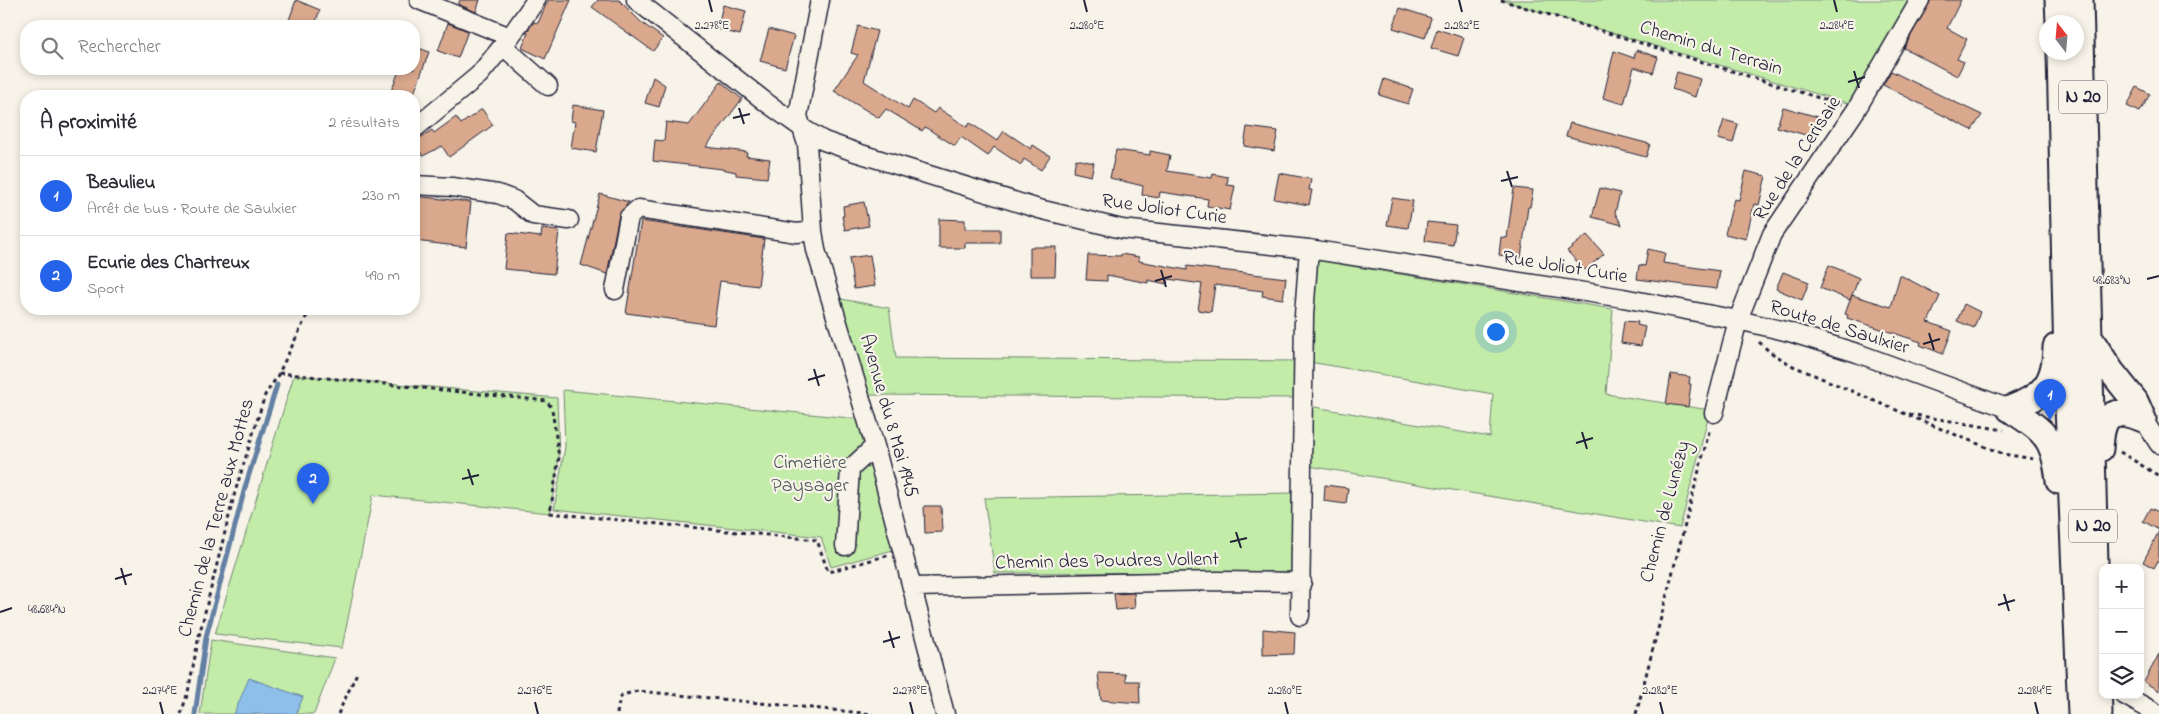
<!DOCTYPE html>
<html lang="fr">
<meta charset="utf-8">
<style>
:root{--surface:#fff;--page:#f7f7f7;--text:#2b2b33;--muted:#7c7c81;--line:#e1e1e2;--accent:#2563eb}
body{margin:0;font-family:"Indie Flower",sans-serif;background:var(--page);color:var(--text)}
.controls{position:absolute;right:15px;bottom:15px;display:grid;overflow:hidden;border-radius:10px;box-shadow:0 2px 8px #0003}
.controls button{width:45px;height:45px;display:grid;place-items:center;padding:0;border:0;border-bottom:1px solid var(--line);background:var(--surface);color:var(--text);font:25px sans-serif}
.compass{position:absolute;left:2039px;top:15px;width:45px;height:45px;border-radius:50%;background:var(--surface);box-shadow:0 2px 8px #0003;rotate:344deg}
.you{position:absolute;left:1495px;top:331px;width:18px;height:18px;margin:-12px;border:4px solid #fff;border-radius:50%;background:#1a73e8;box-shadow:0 0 0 8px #1a73e833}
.badge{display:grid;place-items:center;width:32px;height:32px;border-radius:50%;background:var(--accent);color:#fff;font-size:16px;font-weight:700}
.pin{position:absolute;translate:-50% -41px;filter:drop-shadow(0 1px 2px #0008)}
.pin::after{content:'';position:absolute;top:26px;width:18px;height:15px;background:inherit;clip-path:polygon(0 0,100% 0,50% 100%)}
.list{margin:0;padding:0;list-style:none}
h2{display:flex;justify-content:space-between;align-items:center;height:65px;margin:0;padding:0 20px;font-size:21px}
h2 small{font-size:16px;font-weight:400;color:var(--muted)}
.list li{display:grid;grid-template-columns:32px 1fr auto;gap:15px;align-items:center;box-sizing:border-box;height:80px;padding:0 20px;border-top:1px solid var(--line)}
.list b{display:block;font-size:19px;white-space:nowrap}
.list p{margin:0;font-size:16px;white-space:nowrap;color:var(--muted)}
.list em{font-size:16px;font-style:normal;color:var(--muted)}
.icon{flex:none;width:28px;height:28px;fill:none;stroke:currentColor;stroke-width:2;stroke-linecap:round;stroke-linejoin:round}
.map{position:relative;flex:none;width:2159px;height:714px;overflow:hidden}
.search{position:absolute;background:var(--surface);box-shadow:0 2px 8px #0003;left:20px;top:20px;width:400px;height:55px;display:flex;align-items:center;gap:12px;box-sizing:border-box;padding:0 18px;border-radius:20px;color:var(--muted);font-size:19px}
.panel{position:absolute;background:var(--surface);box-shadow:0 2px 8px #0003;left:20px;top:90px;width:400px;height:225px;border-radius:20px}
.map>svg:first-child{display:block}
</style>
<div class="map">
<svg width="2159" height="714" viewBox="0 0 2159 714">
<rect width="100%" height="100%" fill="#f7f3e8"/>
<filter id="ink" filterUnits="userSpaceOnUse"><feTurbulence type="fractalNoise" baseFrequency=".02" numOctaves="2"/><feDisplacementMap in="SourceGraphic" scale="10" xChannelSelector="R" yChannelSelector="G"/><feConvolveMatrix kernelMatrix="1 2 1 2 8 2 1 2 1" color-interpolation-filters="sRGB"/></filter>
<g filter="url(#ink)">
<path fill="#c2eca8" stroke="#728772" d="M1501,0H1910L1889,35L1854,105Z
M1314,260L1613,309L1606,394L1710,410L1680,528L1303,465V405L1490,437L1493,394L1304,361L1295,398L863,395L836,298L889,308L896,358L1303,361Z
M294,375L557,398L559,458L550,513L373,495L342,648L215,634Z
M563,390L861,419L893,550L831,567L821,537L554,509L565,447Z
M1294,493L1302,572L995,573L984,498Z
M211,640L335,658L314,714H200Z"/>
<path fill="#8ebfea" stroke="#6380a4" d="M249,678L303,697L296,714H234Z"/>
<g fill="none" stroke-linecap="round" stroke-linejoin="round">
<path stroke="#6380a4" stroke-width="5" d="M195,714L206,637L246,484L277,385"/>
</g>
<path fill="#daa88d" stroke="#22223b" d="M296,0L320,10L314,26H287Z
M460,0H480L476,12L458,4Z
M548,0H571L545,59L522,48L528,33H526L534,22L538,23Z
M598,0H619L642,23L663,38L653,51L592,7Z
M1931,0H1961L1947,28L1967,39L1957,59L1964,62L1957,76L1904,48Z
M723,5L746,11L740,35L717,29Z
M1400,8L1431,18L1425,38L1393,28Z
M448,23L468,31L458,58L438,51Z
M858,26L877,31L864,81L908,109L913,100L934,113L938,108L967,127L970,123L997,141L1004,131L1031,149L1033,145L1050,156L1041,170L1024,159L1021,165L994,147L988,156L961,137L955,146L925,127L922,131L886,109L879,118L834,91L858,55L851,53Z
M769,29L794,36L785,68L760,61Z
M1437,29L1464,38L1458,56L1431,48Z
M414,46L429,52L413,96H389L399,71L414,69Z
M1636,50L1658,57L1653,73L1634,67L1624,104L1603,98L1614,51L1634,58Z
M1891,71L1940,95L1982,115L1972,130L1883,85Z
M1677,72L1700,79L1695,97L1672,89Z
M653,77L665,85L659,107L645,103Z
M1384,79L1413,89L1408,104L1379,95Z
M721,82L742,99L706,147L747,152L746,156L770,159L767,178L736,175V172L722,169L653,161L655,140L664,141L666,122L689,125Z
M2137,87L2150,94L2140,112L2127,106Z
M573,105L603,110L596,152L571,148L575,122L571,121Z
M1783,107L1818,117L1813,137L1777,127Z
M482,109L493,125L449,157L442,146L423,156L414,142L432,130L434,133L456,117L461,124Z
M1724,120L1738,124L1733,143L1718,139Z
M1570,123L1650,144L1646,157L1566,136Z
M1247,127L1278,131L1274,151L1244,146Z
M1116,150L1150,155V151L1170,155L1167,171L1212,178L1213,174L1228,177L1227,185L1235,186L1230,210L1207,206L1208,199L1160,192L1159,198L1142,195L1143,186L1110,178Z
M1076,159L1094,163L1091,176L1073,172Z
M1746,171L1766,176L1759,205L1754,204L1746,239L1725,234L1734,199L1739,200Z
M1279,173L1311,179L1309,190H1312L1309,205L1274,199Z
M1514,188L1533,190L1530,207H1528L1521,258L1499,255L1501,237L1507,238Z
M1600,188L1620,193L1615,213L1622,225L1592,217Z
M600,194L629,202L619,215L607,274L581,265Z
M414,196L471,202L466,247L414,241Z
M1392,198L1413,201L1408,228L1387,225Z
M864,202L869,226L845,230L842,216H844L843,206Z
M939,219L965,220V229H1000V243H965V248H939Z
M641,221L764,239L758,286L720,281L714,325L626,313Z
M1427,222L1456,225L1453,245L1425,241Z
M542,229L559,231L554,274L504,269L508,233L541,237Z
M1587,235L1604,254L1585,270L1567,251Z
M1030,247H1056L1055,276H1030Z
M1648,249L1665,253L1663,263L1720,271L1717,289L1637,279L1639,265L1645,266Z
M1121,254L1139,257V261L1187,270V266L1286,278L1283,299L1262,296L1263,291L1215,285L1211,312L1198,310L1202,284L1168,279L1167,284L1148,280V283L1107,275V281L1086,280L1088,255L1121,256Z
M870,255L875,286L854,289L849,258Z
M1829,265L1859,278L1850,300L1820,288Z
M1783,272L1809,282L1802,300L1776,289Z
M1900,275L1940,296L1928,322L1952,331L1943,354L1920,345L1921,342L1847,318L1848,315L1845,314L1852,295L1891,307Z
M1964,304L1980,312L1974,328L1957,321Z
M1624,321L1638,322L1637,325L1645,327L1641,346L1621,343Z
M1671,374L1690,377L1689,384H1691L1688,407L1666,404Z
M1325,485L1348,488L1346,504L1324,501Z
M924,506H941L942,532L925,533Z
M2150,508L2159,512V530L2143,521Z
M2159,531V559L2154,568L2143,562Z
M1134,593L1135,608L1116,610L1114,594Z
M1263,629L1295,632L1294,654L1263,655Z
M2159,654V691L2144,682Z
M1098,673L1125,674L1126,681H1139L1140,703L1101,700Z"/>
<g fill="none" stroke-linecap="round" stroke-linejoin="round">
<g stroke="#22223b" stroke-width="21">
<path id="minor" d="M419,0L510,37
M636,0L767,103L802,128L824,141L858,153L1039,209L1122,229L1309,249L1623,298L1738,320L1789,332L1857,353L2010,409
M820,0L798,116L807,144L813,231L816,250L875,446L945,714
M503,46L548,86
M414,129L479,75L510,37L536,0
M414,185L452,187L498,194L514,200L533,215L569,220
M615,290L629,217L638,209L797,233L813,231
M1714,413L1738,320L1772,234L1856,110L1920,0
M2143,419L2159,444
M845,546L850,469L875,446
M913,587L1218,581L1302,582
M1300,616L1304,315L1309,249
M2124,695L2158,714"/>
</g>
<g stroke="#22223b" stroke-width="29">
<path id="highway" d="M2058,0L2059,22
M2080,0L2099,714
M2060,52L2068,407L2081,714
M2089,337L2111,371L2135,401L2143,419
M2010,409C2044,396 2055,383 2056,347
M2010,409C2045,432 2054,437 2059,481
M2100,449C2102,415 2110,406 2143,419"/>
</g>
<path stroke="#22223b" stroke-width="3" stroke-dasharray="4 4" stroke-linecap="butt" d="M1501,0L1842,105
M1759,342L1770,352L1793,366L1922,421L2003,454L2034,459
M279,373L547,401L552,409L559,458L550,513L817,540L828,572L889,555
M1909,414L2004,430
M2120,452L2159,476
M181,714L188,692L199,636L235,492L265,395L277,377L310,309
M338,714L357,673
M617,714L619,702L622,695L638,691L873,714
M1636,714L1710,428"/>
<use href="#minor" stroke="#f7f3e8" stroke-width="18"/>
<use href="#highway" stroke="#f7f3e8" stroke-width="25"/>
</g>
</g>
<path fill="none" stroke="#22223b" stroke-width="2" d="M709,0L712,12M1084,0L1087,12M1459,0L1462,12M1834,0L1837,12M1854,71L1859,88M1848,82L1865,77M739,108L744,124M733,118L750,114M1507,171L1512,187M1501,181L1518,177M1161,270L1166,287M2147,279L2159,276M1155,281L1172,276M1929,333L1934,350M1923,344L1940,339M814,369L819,386M808,380L825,375M1582,432L1587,449M1576,443L1593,438M468,469L473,485M462,479L479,475M1236,532L1241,548M1230,542L1247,538M121,568L126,585M115,579L132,574M2004,594L2009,611M1998,605L2015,600M0,612L12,608M889,631L894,648M883,642L900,637M160,702L163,714M535,702L538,714M910,702L913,714M1285,702L1288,714M1660,702L1663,714M2035,702L2038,714"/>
<g text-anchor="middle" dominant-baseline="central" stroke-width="4.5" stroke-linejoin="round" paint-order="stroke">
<g fill="#f7f3e8" stroke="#62616f" stroke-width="1">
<rect x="2059" y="80.5" width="48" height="33" rx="4"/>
<rect x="2069" y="509.5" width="48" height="33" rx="4"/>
</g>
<g font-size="19" font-weight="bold" fill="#22223b">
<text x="2083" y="97">N 20</text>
<text x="2093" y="526">N 20</text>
</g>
<g font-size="20" fill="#22223b" stroke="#f7f3e8">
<text transform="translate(1711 49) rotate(17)">Chemin du Terrain</text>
<text transform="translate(1798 159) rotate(-57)">Rue de la Cerisaie</text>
<text transform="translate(1164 210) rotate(8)">Rue Joliot Curie</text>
<text transform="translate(1565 268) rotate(9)">Rue Joliot Curie</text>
<text transform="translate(1839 328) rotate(17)">Route de Saulxier</text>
<text transform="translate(888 416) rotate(74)">Avenue du 8 Mai 1945</text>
<text transform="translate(1666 512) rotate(-75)">Chemin de Lunézy</text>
<text transform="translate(217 518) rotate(-75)">Chemin de la Terre aux Mottes</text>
<text transform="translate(1107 562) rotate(-1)">Chemin des Poudres Vollent</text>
</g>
<g font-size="20" fill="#4a5456" stroke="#f7f3e8">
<text x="810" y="463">Cimetière<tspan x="810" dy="23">Paysager</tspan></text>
</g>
</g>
<g font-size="12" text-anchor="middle" fill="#22223b" stroke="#f7f3e8" stroke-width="4.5" stroke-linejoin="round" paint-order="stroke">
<text x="712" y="29">2.278°E</text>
<text x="1087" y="29">2.280°E</text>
<text x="1462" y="29">2.282°E</text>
<text x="1837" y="29">2.284°E</text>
<text x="2112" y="284">48.683°N</text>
<text x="47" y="613">48.684°N</text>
<text x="160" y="694">2.274°E</text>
<text x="535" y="694">2.276°E</text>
<text x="910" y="694">2.278°E</text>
<text x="1285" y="694">2.280°E</text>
<text x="1660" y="694">2.282°E</text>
<text x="2035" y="694">2.284°E</text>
</g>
</svg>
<div class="controls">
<button>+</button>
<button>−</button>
<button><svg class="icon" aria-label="layers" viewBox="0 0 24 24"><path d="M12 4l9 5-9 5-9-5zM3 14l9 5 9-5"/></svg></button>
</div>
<svg class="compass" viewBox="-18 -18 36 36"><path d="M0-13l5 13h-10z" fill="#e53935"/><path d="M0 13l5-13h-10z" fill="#7c7c81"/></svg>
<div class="you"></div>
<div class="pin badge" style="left:2050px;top:420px">1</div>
<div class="pin badge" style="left:313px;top:504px">2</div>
<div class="search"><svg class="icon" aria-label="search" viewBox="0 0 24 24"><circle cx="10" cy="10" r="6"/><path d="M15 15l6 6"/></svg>Rechercher</div>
<section class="panel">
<h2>À proximité<small>2 résultats</small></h2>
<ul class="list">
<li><span class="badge">1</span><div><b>Beaulieu</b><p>Arrêt de bus · Route de Saulxier</p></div><em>230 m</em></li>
<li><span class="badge">2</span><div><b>Ecurie des Chartreux</b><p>Sport</p></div><em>490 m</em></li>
</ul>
</section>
</div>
